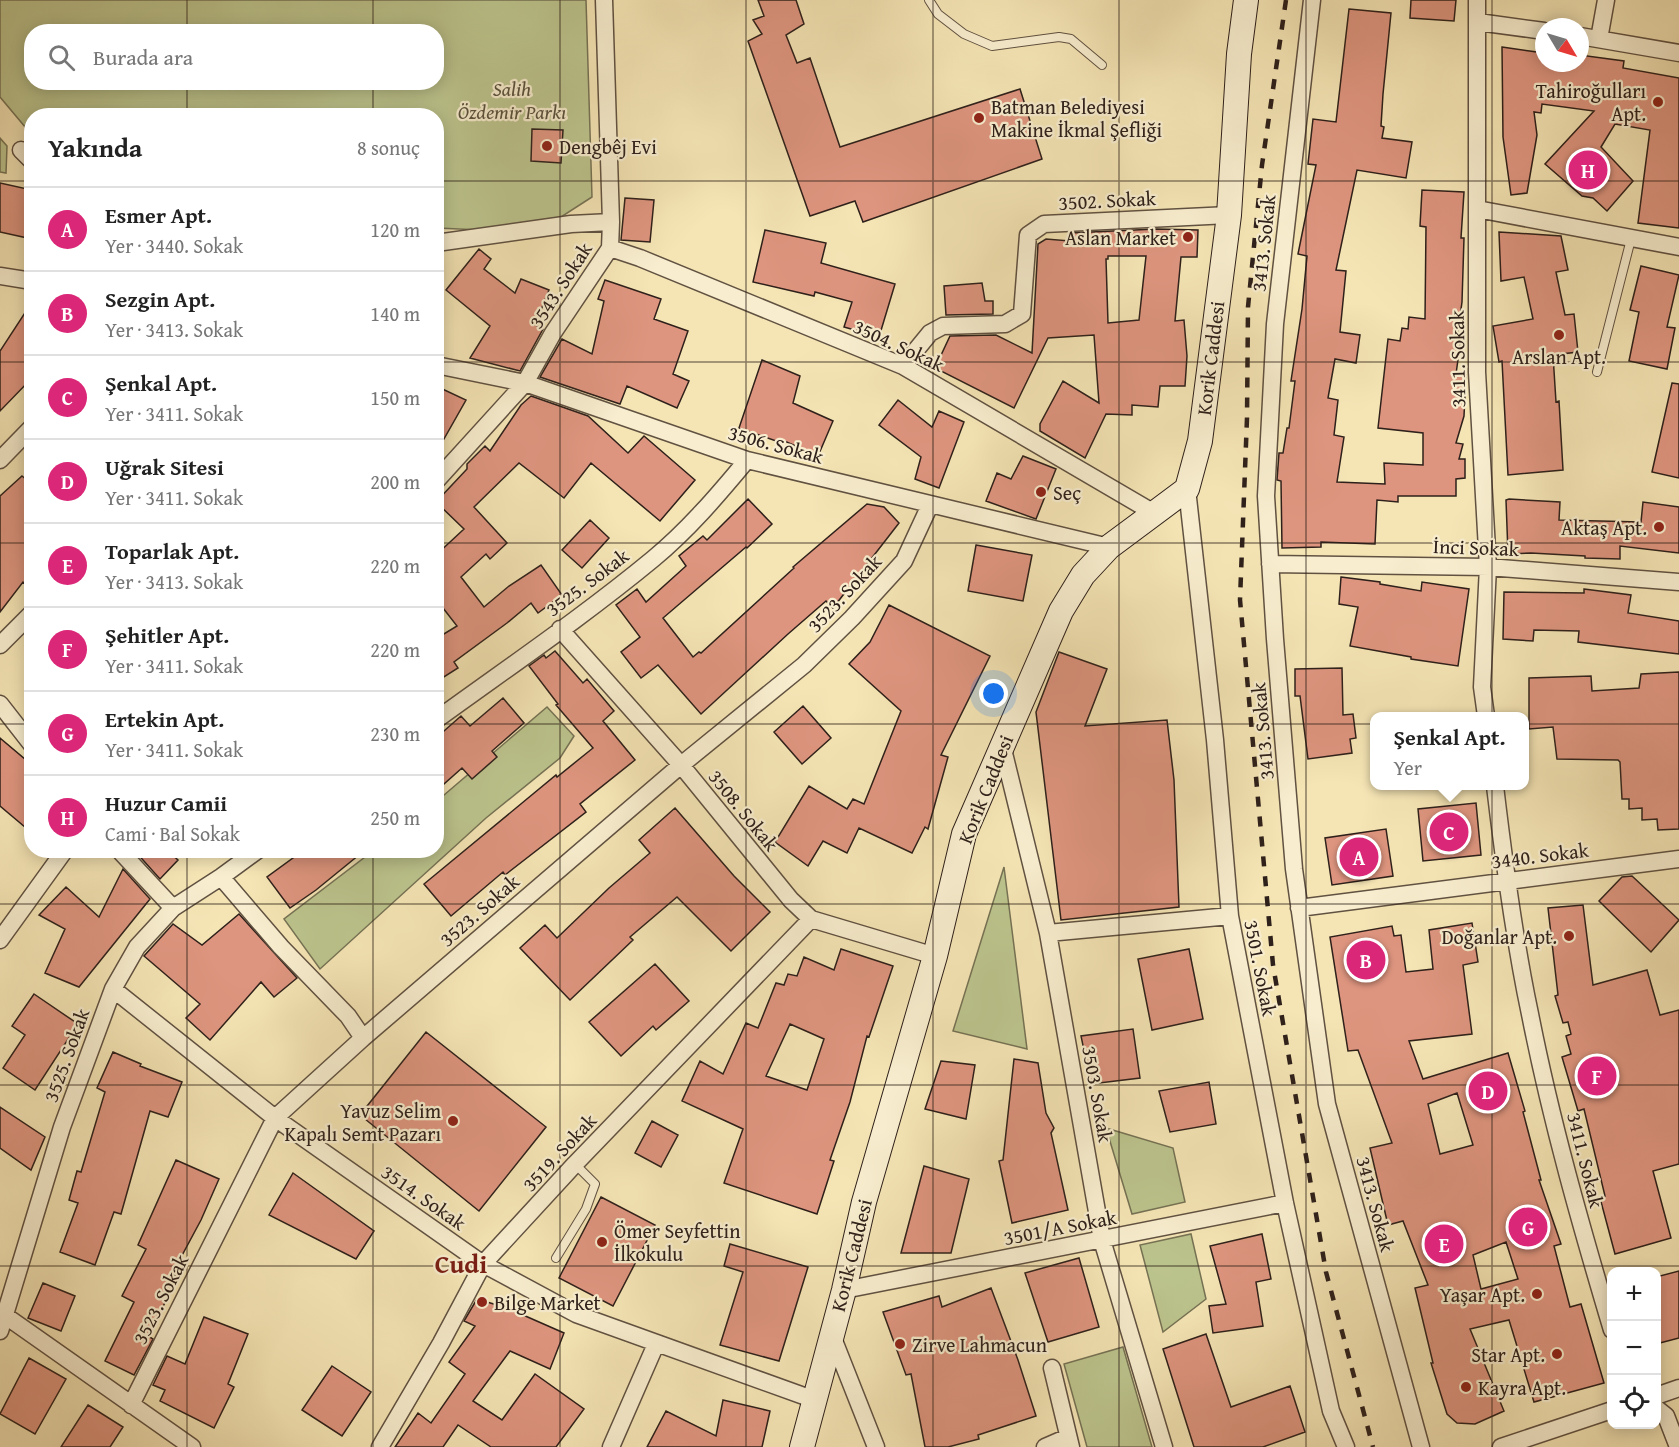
<!DOCTYPE html>
<html lang="tr">
<meta charset="utf-8">
<style>
:root{--surface:#fff;--page:#f2f2f2;--text:#222;--muted:#767676;--line:#e0e0e0;--accent:#db2777}
body{margin:0;font-family:"Gentium Book Plus",serif;background:var(--page);color:var(--text)}
.controls{position:absolute;right:18px;bottom:18px;display:grid;overflow:hidden;border-radius:12px;box-shadow:0 3px 15px #0003}
.controls button{width:54px;height:54px;display:grid;place-items:center;padding:0;border:0;border-bottom:2px solid var(--line);background:var(--surface);color:var(--text);font:30px sans-serif}
.compass{position:absolute;left:1535px;top:18px;width:54px;height:54px;border-radius:50%;background:var(--surface);box-shadow:0 3px 15px #0003;rotate:128deg}
.you{position:absolute;left:994px;top:694px;width:21px;height:21px;margin:-15px;border:4px solid #fff;border-radius:50%;background:#1a73e8;box-shadow:0 0 0 9px #1a73e833}
.badge{display:grid;place-items:center;width:39px;height:39px;border-radius:50%;background:var(--accent);color:#fff;font-size:20px;font-weight:700}
.pin{position:absolute;translate:-50% -50%;border:3px solid #fff;box-shadow:0 2px 6px #0006}
.popup{position:absolute;left:1370px;top:712px;width:159px;height:78px;box-sizing:border-box;display:grid;place-content:center;border-radius:12px;background:var(--surface);filter:drop-shadow(0 2px 4px #0005);font-size:20px;white-space:nowrap;color:var(--muted)}
.popup b{font-size:22px;color:var(--text)}
.popup::after{content:'';position:absolute;left:50%;top:100%;margin-left:-12px;border:12px solid transparent;border-top-color:var(--surface)}
.list{margin:0;padding:0;list-style:none}
h2{display:flex;justify-content:space-between;align-items:center;height:78px;margin:0;padding:0 24px;font-size:26px}
h2 small{font-size:20px;font-weight:400;color:var(--muted)}
.list li{display:grid;grid-template-columns:39px 1fr auto;gap:18px;align-items:center;box-sizing:border-box;height:84px;padding:0 24px;border-top:2px solid var(--line)}
.list b{display:block;font-size:22px;white-space:nowrap}
.list p{margin:0;font-size:20px;white-space:nowrap;color:var(--muted)}
.list em{font-size:20px;font-style:normal;color:var(--muted)}
.icon{flex:none;width:33px;height:33px;fill:none;stroke:currentColor;stroke-width:2;stroke-linecap:round;stroke-linejoin:round}
.map{position:relative;flex:none;width:1679px;height:1447px;overflow:hidden}
.search{position:absolute;background:var(--surface);box-shadow:0 3px 15px #0003;left:24px;top:24px;width:420px;height:66px;display:flex;align-items:center;gap:15px;box-sizing:border-box;padding:0 21px;border-radius:24px;color:var(--muted);font-size:22px}
.panel{position:absolute;background:var(--surface);box-shadow:0 3px 15px #0003;left:24px;top:108px;width:420px;height:750px;border-radius:24px}
.map>svg:first-child{display:block}
</style>
<div class="map">
<svg width="1679" height="1447" viewBox="0 0 1679 1447">
<rect width="100%" height="100%" fill="#f5e5b5"/>
<filter id="stains"><feTurbulence type="fractalNoise" baseFrequency=".00333" numOctaves="4"/><feColorMatrix values="0 0 0 0 .2 0 0 0 0 .09 0 0 0 0 .02 0 0 0 .5 -.17"/></filter>
<radialGradient id="worn" r=".72"><stop offset=".6" stop-color="#630" stop-opacity="0"/><stop offset="1" stop-color="#630" stop-opacity=".3"/></radialGradient>
<path fill="#bcc48d" stroke="#757254" stroke-width="1.5" fill-rule="evenodd" d="M0,0H586L592,197L561,217L481,230L437,228L436,116H32L31,134L0,97ZM32,32H436V82H32Z
M0,138L7,146L6,173L0,172Z
M547,707L574,736L560,758L486,818L320,969L284,919L373,851L436,850L437,801Z
M1004,867L1027,1049L953,1031Z
M1106,1128L1173,1148L1185,1202L1132,1214Z
M1191,1234L1206,1299L1163,1332L1140,1245Z
M1123,1347L1152,1447H1087L1064,1364Z"/>
<path fill="#de957f" stroke="#2e201a" stroke-width="1.5" fill-rule="evenodd" d="M758,0H796L804,24L786,35L797,63L810,58L840,147L1020,89L1042,159L863,222L855,201L810,216L748,41L762,34L753,20L764,16Z
M1411,0H1456L1454,21L1410,18Z
M1349,9L1391,13L1383,94L1381,126L1384,127L1382,138L1412,142L1406,178L1357,170L1336,270L1346,271L1340,332L1360,335L1356,363L1335,359L1328,398L1338,400L1334,435L1344,437L1337,482L1385,484L1384,463L1423,465V433L1378,428L1388,339L1400,341L1402,328L1408,329L1409,317L1425,319L1426,227L1420,226L1422,190L1464,192L1461,238H1464L1462,302L1457,338H1461L1456,374L1466,375L1464,416L1456,443L1463,444L1459,459H1465V478L1456,479V496H1398V502L1377,500L1375,544L1321,542V547L1282,548L1281,481L1277,480L1279,453H1283L1287,428H1289L1295,381H1291L1302,309L1307,256L1298,254L1316,165L1308,164L1313,119L1336,122Z
M1502,47L1544,53V63H1580V55L1624,61L1623,68L1679,78V228L1638,223L1650,130L1615,124L1601,147L1633,181L1607,211L1593,198L1582,196L1545,164L1594,111L1542,104L1541,113L1534,112L1537,135L1527,193L1511,195L1503,137Z
M532,129L563,130L561,163L531,161Z
M0,183L32,190V239L0,232Z
M625,198L654,200L650,242L621,240Z
M1156,229L1198,230L1197,257H1181L1175,321L1184,320L1187,356L1185,386H1160L1158,407L1132,405V415L1106,414L1085,458L1040,431V424L1063,381L1099,403L1094,335L1048,338L1014,408L935,368L950,336L996,335L1032,353L1038,244L1046,239L1070,241V233ZM1108,256H1146L1139,320L1108,323L1106,259H1108Z
M765,230L826,243L821,263L895,284L879,337L844,327L852,302L815,292L814,296L753,282Z
M1499,232L1561,236L1568,270L1556,272L1565,315L1574,314L1578,352L1553,355L1556,402L1559,401L1563,470L1508,475L1502,361L1499,362L1493,326L1533,319L1524,277L1501,281Z
M479,249L491,259L484,269L515,293L521,279L549,290L535,325L543,329L520,371L470,358L490,326L446,290Z
M1641,266L1679,275L1667,327L1675,328L1667,369L1629,361L1639,312L1630,310Z
M605,280L661,299L654,319L688,331L673,374L689,381L677,408L627,386L620,404L540,377L562,339L592,354L604,301L598,299Z
M982,283L985,301H993V314L946,315L944,286Z
M32,302L31,379L0,411V351Z
M762,360L800,376L793,403L833,421L818,456L780,439L779,442L739,428Z
M1672,383L1679,384V478L1652,472Z
M436,386L466,400L436,453Z
M531,396L588,416L628,453L644,436L695,480L660,521L591,463L564,498L519,463L474,507L507,543L490,559L486,554L461,577L484,607L509,586L541,565L562,595L538,613L531,603L507,623L454,662L458,668L436,682V633L439,637L457,626L436,599V555L464,529L436,502L467,469V464L485,446L490,451L521,405Z
M898,400L932,427L939,411L964,422L939,488L915,479L921,457L879,425Z
M1023,456L1056,469L1036,519L986,501L997,473L1011,479Z
M22,476L32,484V590L23,582L0,612V496Z
M748,499L772,524L747,548L746,547L663,618L693,657L699,652L701,653L794,568L793,567L867,504L884,507L899,523L833,608L826,601L788,634L701,714L658,665L641,678L621,652L640,637L616,605L637,589L646,602L686,566L679,556L703,536L707,540Z
M1509,499L1560,502L1559,520L1641,522L1643,502L1679,507V553L1620,546V559L1585,558V556L1531,553L1508,554L1506,500Z
M590,520L609,538L582,568L562,550Z
M976,545L1032,555L1023,601L968,591Z
M1341,577L1380,582V584L1421,591L1422,582L1469,589L1458,666L1411,659V657L1350,646L1358,607L1339,604Z
M1584,589L1631,595L1628,613L1679,621V654L1578,642L1579,631L1534,630L1533,641L1503,639L1504,592L1584,593Z
M889,605L990,656L941,755L948,757L928,829L925,827L912,853L859,828L847,853L823,841L808,866L775,842L809,786L847,809L853,799L864,804L901,711L849,664L870,642Z
M555,651L583,683L587,679L614,711L603,721L635,760L580,804L586,812L505,875L503,872L451,916L424,884L556,775L557,777L593,748L556,705L558,704L529,666L544,655L546,658Z
M1059,652L1107,669L1085,726L1167,720L1174,780L1179,907L1061,920L1036,712Z
M1342,668L1343,715L1353,714L1356,738L1350,739L1352,753L1308,759L1300,696H1295V669Z
M1679,672V829L1658,830L1657,819L1642,820V808L1629,809V799H1622L1620,762L1618,760L1557,759L1553,727L1529,729V678L1591,676L1592,691L1639,688L1641,674Z
M503,698L524,723L492,751L497,757L472,779L462,768L436,791V738L461,716L470,726Z
M803,706L831,738L802,764L774,732Z
M0,738L32,765V833L0,806Z
M1476,803L1481,855L1423,861L1418,809Z
M675,808L734,876L770,912L731,951L677,897L630,937L633,940L570,1000L520,948L545,925L557,938L609,888L650,853L639,840Z
M1386,829L1393,876L1332,885L1325,838Z
M134,850H167L178,860L160,879Z
M304,850H365L316,890L290,908L267,877Z
M123,869L150,899L79,987L45,973L65,929L39,915L66,887L99,917Z
M1632,876L1679,920L1651,952L1599,901L1622,877Z
M1583,905L1593,985L1647,970L1660,1015L1679,1010V1164L1653,1171L1671,1238L1615,1254L1600,1198L1605,1196L1584,1109L1578,1111L1562,1057L1571,1054L1566,1036L1571,1034L1568,1022L1563,1023L1555,996L1558,995L1548,908Z
M239,914L297,978L274,997L261,982L210,1040L186,1018L200,1004L144,956L173,924L202,945Z
M1472,923L1478,962L1463,965L1472,1034L1409,1041L1423,1079L1508,1053L1525,1111L1523,1112L1541,1180H1539L1561,1244L1554,1246L1570,1307L1581,1304L1604,1383L1534,1402L1509,1320L1470,1329L1504,1411L1475,1424L1457,1423L1447,1414L1431,1363H1433L1415,1288L1428,1285L1403,1221L1388,1225L1370,1148L1392,1143L1358,1050L1348,1051L1330,937L1392,926L1394,936L1401,935L1406,972L1433,969L1429,930ZM1457,1093L1473,1145L1440,1154L1428,1104ZM1506,1242L1518,1279L1481,1289L1473,1255Z
M841,949L893,966L869,1037L867,1036L850,1102L830,1160L834,1161L817,1214L724,1183L743,1129L682,1101L700,1061L723,1074L746,1023L758,1028L776,983L784,985L788,974L797,976L804,957L834,970ZM790,1024L824,1039L807,1090L766,1076Z
M1189,949L1203,1019L1152,1030L1138,959Z
M655,964L689,1001L656,1030L653,1026L621,1056L589,1022Z
M34,994L78,1024L35,1090L3,1068L25,1035L12,1026Z
M1133,1029L1140,1078L1091,1084L1081,1036Z
M426,1032L546,1127L479,1211L360,1115Z
M113,1052L141,1064L140,1066L182,1082L168,1117L150,1111L121,1214L114,1212L95,1265L60,1252L78,1203L69,1200L77,1171L81,1172L105,1092L97,1088Z
M1014,1059L1038,1063L1046,1113L1054,1128L1051,1133L1068,1210L1012,1223L999,1161L1003,1160Z
M941,1061L975,1065L966,1119L925,1109Z
M1209,1082L1216,1124L1170,1132L1159,1091Z
M0,1107L45,1137L31,1170L0,1148Z
M652,1121L678,1135L661,1167L635,1153Z
M176,1160L219,1179L201,1220L172,1274L178,1277L148,1336L153,1339L134,1375L105,1361L134,1302L122,1296L146,1249L138,1245Z
M924,1166L969,1179L951,1253H901Z
M293,1173L374,1231L356,1259L269,1215Z
M601,1197L655,1225L613,1306L559,1278Z
M1262,1234L1271,1279L1256,1282L1263,1326L1213,1333L1209,1306L1226,1304L1210,1246Z
M730,1244L808,1267L779,1361L720,1345L743,1272L724,1266Z
M1079,1258L1099,1327L1048,1342L1025,1273Z
M1679,1271V1338L1656,1344V1277Z
M43,1283L75,1296L61,1331L28,1318Z
M991,1288L1018,1360L1036,1416L978,1435L979,1439L948,1447H925L911,1374L906,1375L883,1312L939,1296L942,1307Z
M477,1299L507,1308L564,1333L550,1369L510,1351L473,1401L502,1420L535,1374L584,1409L556,1447H491L458,1425L443,1447H395L418,1413L431,1423L465,1374L449,1362L475,1326L464,1321Z
M204,1317L248,1334L228,1384L234,1387L214,1428L160,1401L165,1390L153,1385L167,1356L185,1364Z
M1206,1334L1231,1407L1290,1386L1305,1432L1263,1447H1194L1163,1349Z
M29,1358L66,1379L35,1434L0,1414Z
M332,1366L371,1392L342,1436L302,1410Z
M723,1400L770,1411L762,1447H647L666,1411L716,1436Z
M88,1405L123,1427L110,1447H61Z"/>
<g fill="none" stroke-linecap="round" stroke-linejoin="round">
<g stroke="#605141" stroke-width="10">
<path id="lane" d="M929,0L938,14L964,34L992,46L1059,37L1071,39L1102,65
M1597,372L1631,239
M556,1258L586,1209L595,1184L575,1164"/>
</g>
<g stroke="#605141" stroke-width="19">
<path id="street" d="M1312,0L1275,324L1266,496L1275,639L1294,869L1327,1104L1421,1447
M1477,0V372L1488,567L1482,687L1486,716
M1478,22L1544,31
M1580,36L1679,53
M1599,39L1606,0
M21,150L32,161
M1477,209L1679,247
M436,243L571,224L611,222
M610,248L640,258L903,366L1154,513
M0,276L32,281
M436,365L525,383L747,460L1109,547
M903,366L930,333L943,326L1005,324L1022,314L1028,235L1044,224L1229,215
M0,460L32,427
M436,481L525,383L553,333L610,248L611,222L604,0
M1187,489L1215,740L1230,916L1285,1203L1331,1411L1346,1447
M1270,564L1488,567L1679,582
M560,629L681,765L791,900L811,919L935,956
M0,645L32,613
M0,704L32,745
M436,720C509,667 584,616 653,559C688,530 718,495 747,460
M1002,745L1048,933L1102,1240L1164,1447
M1495,786C1504,862 1514,939 1530,1014C1551,1121 1581,1226 1612,1330
M119,850L173,908
M221,877L281,947L348,1016L363,1038
M1299,908L1679,859
M1048,933L1230,916
M0,940L65,850
M113,989L275,1118L483,1264L576,1314L815,1400
M844,1290L1285,1203
M0,1312L192,1447
M0,1331L62,1127L113,989L137,947L173,908L221,877L258,850
M831,1333L876,1447
M1052,1368L1071,1447
M1656,1396L1679,1388
M131,1405L275,1118L363,1038L681,765L804,665L852,618L904,561L930,505
M1656,1408L1666,1416L1678,1447
M380,1447L441,1343L483,1264L575,1164L811,919
M611,1447L656,1344
M1045,1447L1068,1437
M1501,1447L1612,1410"/>
</g>
<g stroke="#2e201a" stroke-width="26">
<path id="secondary" d="M802,1447L844,1290L864,1202L935,956L964,834L1061,611L1083,575L1109,547L1187,489L1200,441L1229,215L1239,54L1246,0"/>
</g>
<use href="#lane" stroke="#f8eecf" stroke-width="8"/>
<use href="#street" stroke="#f8eecf" stroke-width="16"/>
<use href="#secondary" stroke="#f8eecf" stroke-width="24"/>
<path stroke="#2e201a" stroke-width="4.5" stroke-dasharray="10 10" stroke-linecap="butt" d="M1286,0L1262,165L1248,307L1247,418L1240,600L1273,965L1326,1272L1373,1447"/>
</g>
<path fill="none" stroke="#2e201a" stroke-width="1.5" stroke-opacity="0.55" d="M187,0V32M373,0V32M560,0V1447M746,0V1447M933,0V1447M1119,0V1447M1306,0V1447M1492,0V1447M187,82V116M373,82V116M0,181H32M436,181H1679M0,362H32M436,362H1679M0,543H32M436,543H1679M0,724H32M436,724H1679M187,850V1447M373,850V1447M0,904H1679M0,1085H1679M0,1266H1679"/>
<g fill="#8f2418" stroke="#f8eecf" stroke-width="2">
<circle cx="1658" cy="102" r="6"/>
<circle cx="979" cy="118" r="6"/>
<circle cx="547" cy="146" r="6"/>
<circle cx="1188" cy="237" r="6"/>
<circle cx="1559" cy="335" r="6"/>
<circle cx="1041" cy="492" r="6"/>
<circle cx="1659" cy="527" r="6"/>
<circle cx="1569" cy="936" r="6"/>
<circle cx="453" cy="1121" r="6"/>
<circle cx="602" cy="1242" r="6"/>
<circle cx="1537" cy="1294" r="6"/>
<circle cx="482" cy="1302" r="6"/>
<circle cx="900" cy="1344" r="6"/>
<circle cx="1557" cy="1354" r="6"/>
<circle cx="1466" cy="1387" r="6"/>
</g>
<g text-anchor="middle" dominant-baseline="central" stroke-width="4.5" stroke-linejoin="round" paint-order="stroke">
<g font-size="20" font-style="italic" fill="#59513c" stroke="#f8eecf">
<text x="512" y="88">Salih<tspan x="512" dy="23">Özdemir Parkı</tspan></text>
</g>
<g font-size="20" fill="#2e201a" stroke="#f8eecf" text-anchor="end">
<text x="1646" y="90">Tahiroğulları<tspan x="1646" dy="23">Apt.</tspan></text>
<text x="991" y="106" text-anchor="start">Batman Belediyesi<tspan x="991" dy="23">Makine İkmal Şefliği</tspan></text>
<text x="559" y="146" text-anchor="start">Dengbêj Evi</text>
<text x="1176" y="237">Aslan Market</text>
<text x="1559" y="356" text-anchor="middle">Arslan Apt.</text>
<text x="1053" y="492" text-anchor="start">Seç</text>
<text x="1647" y="527">Aktaş Apt.</text>
<text x="1557" y="936">Doğanlar Apt.</text>
<text x="441" y="1110">Yavuz Selim<tspan x="441" dy="23">Kapalı Semt Pazarı</tspan></text>
<text x="614" y="1230" text-anchor="start">Ömer Seyfettin<tspan x="614" dy="23">İlkokulu</tspan></text>
<text x="1525" y="1294">Yaşar Apt.</text>
<text x="494" y="1302" text-anchor="start">Bilge Market</text>
<text x="912" y="1344" text-anchor="start">Zirve Lahmacun</text>
<text x="1545" y="1354">Star Apt.</text>
<text x="1478" y="1387" text-anchor="start">Kayra Apt.</text>
</g>
<g font-size="20" fill="#2e201a" stroke="#f8eecf">
<text transform="translate(1107 200) rotate(-3)">3502. Sokak</text>
<text transform="translate(1263 243) rotate(-84)">3413. Sokak</text>
<text transform="translate(560 285) rotate(-57)">3543. Sokak</text>
<text transform="translate(899 345) rotate(25)">3504. Sokak</text>
<text transform="translate(1210 358) rotate(-83)">Korik Caddesi</text>
<text transform="translate(1457 359) rotate(-91)">3411. Sokak</text>
<text transform="translate(776 444) rotate(15)">3506. Sokak</text>
<text transform="translate(1476 547) rotate(2)">İnci Sokak</text>
<text transform="translate(587 582) rotate(-37)">3525. Sokak</text>
<text transform="translate(844 593) rotate(-47)">3523. Sokak</text>
<text transform="translate(1262 731) rotate(-95)">3413. Sokak</text>
<text transform="translate(985 789) rotate(-68)">Korik Caddesi</text>
<text transform="translate(744 810) rotate(51)">3508. Sokak</text>
<text transform="translate(1540 855) rotate(-7)">3440. Sokak</text>
<text transform="translate(479 910) rotate(-41)">3523. Sokak</text>
<text transform="translate(1261 968) rotate(79)">3501. Sokak</text>
<text transform="translate(66 1055) rotate(-70)">3525. Sokak</text>
<text transform="translate(1098 1094) rotate(80)">3503. Sokak</text>
<text transform="translate(559 1152) rotate(-47)">3519. Sokak</text>
<text transform="translate(1586 1160) rotate(76)">3411. Sokak</text>
<text transform="translate(424 1197) rotate(35)">3514. Sokak</text>
<text transform="translate(1376 1204) rotate(75)">3413. Sokak</text>
<text transform="translate(1060 1227) rotate(-11)">3501/A Sokak</text>
<text transform="translate(851 1255) rotate(-76)">Korik Caddesi</text>
<text transform="translate(160 1299) rotate(-63)">3523. Sokak</text>
</g>
<g font-size="26" font-weight="bold" fill="#7a1f14" stroke="#f8eecf">
<text x="461" y="1263">Cudi</text>
</g>
</g>
<rect width="100%" height="100%" filter="url(#stains)"/>
<rect width="100%" height="100%" fill="url(#worn)"/>
</svg>
<div class="controls">
<button>+</button>
<button>−</button>
<button><svg class="icon" aria-label="locate" viewBox="0 0 24 24"><circle cx="12" cy="12" r="6"/><path d="M12 2v4M12 18v4M2 12h4M18 12h4"/></svg></button>
</div>
<svg class="compass" viewBox="-18 -18 36 36"><path d="M0-13l5 13h-10z" fill="#e53935"/><path d="M0 13l5-13h-10z" fill="#767676"/></svg>
<div class="you"></div>
<div class="pin badge" style="left:1359px;top:857px">A</div>
<div class="pin badge" style="left:1366px;top:960px">B</div>
<div class="pin badge" style="left:1449px;top:832px">C</div>
<div class="popup"><b>Şenkal Apt.</b>Yer</div>
<div class="pin badge" style="left:1488px;top:1091px">D</div>
<div class="pin badge" style="left:1444px;top:1244px">E</div>
<div class="pin badge" style="left:1597px;top:1076px">F</div>
<div class="pin badge" style="left:1528px;top:1227px">G</div>
<div class="pin badge" style="left:1588px;top:170px">H</div>
<div class="search"><svg class="icon" aria-label="search" viewBox="0 0 24 24"><circle cx="10" cy="10" r="6"/><path d="M15 15l6 6"/></svg>Burada ara</div>
<section class="panel">
<h2>Yakında<small>8 sonuç</small></h2>
<ul class="list">
<li><span class="badge">A</span><div><b>Esmer Apt.</b><p>Yer · 3440. Sokak</p></div><em>120 m</em></li>
<li><span class="badge">B</span><div><b>Sezgin Apt.</b><p>Yer · 3413. Sokak</p></div><em>140 m</em></li>
<li><span class="badge">C</span><div><b>Şenkal Apt.</b><p>Yer · 3411. Sokak</p></div><em>150 m</em></li>
<li><span class="badge">D</span><div><b>Uğrak Sitesi</b><p>Yer · 3411. Sokak</p></div><em>200 m</em></li>
<li><span class="badge">E</span><div><b>Toparlak Apt.</b><p>Yer · 3413. Sokak</p></div><em>220 m</em></li>
<li><span class="badge">F</span><div><b>Şehitler Apt.</b><p>Yer · 3411. Sokak</p></div><em>220 m</em></li>
<li><span class="badge">G</span><div><b>Ertekin Apt.</b><p>Yer · 3411. Sokak</p></div><em>230 m</em></li>
<li><span class="badge">H</span><div><b>Huzur Camii</b><p>Cami · Bal Sokak</p></div><em>250 m</em></li>
</ul>
</section>
</div>
